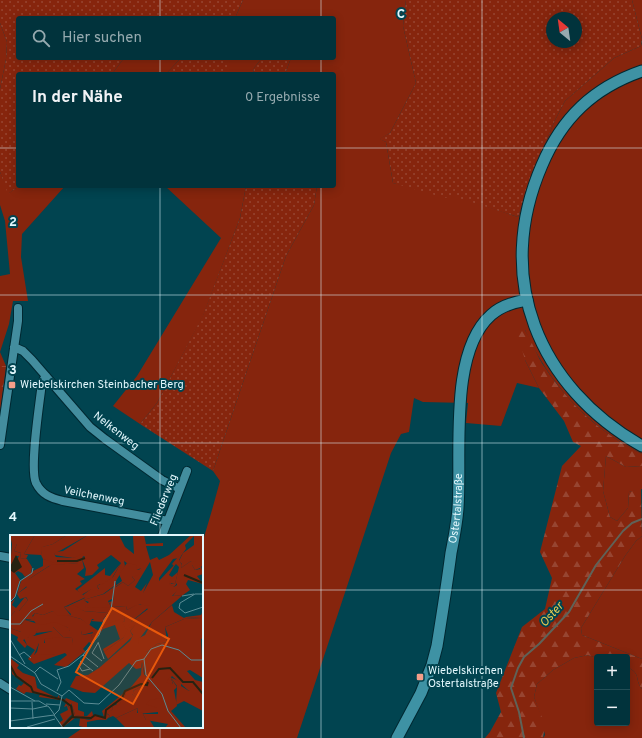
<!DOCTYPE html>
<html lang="de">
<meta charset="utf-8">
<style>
:root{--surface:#01333c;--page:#0b3b43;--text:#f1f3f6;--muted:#96aaaf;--line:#234e56}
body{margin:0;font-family:Overpass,sans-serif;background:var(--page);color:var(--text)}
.controls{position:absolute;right:12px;bottom:12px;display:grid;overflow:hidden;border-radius:4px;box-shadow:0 2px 10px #0003}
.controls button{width:36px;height:36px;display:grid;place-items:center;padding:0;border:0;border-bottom:1px solid var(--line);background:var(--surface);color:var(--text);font:20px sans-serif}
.compass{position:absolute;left:546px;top:12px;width:36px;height:36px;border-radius:50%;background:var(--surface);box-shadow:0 2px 10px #0003;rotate:331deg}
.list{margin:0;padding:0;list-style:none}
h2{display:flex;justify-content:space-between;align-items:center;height:52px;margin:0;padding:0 16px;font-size:17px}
h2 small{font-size:13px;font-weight:400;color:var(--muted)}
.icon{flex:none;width:22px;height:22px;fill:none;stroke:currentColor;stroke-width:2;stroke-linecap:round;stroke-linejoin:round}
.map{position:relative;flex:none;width:642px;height:738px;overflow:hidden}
.search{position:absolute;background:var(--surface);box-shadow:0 2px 10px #0003;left:16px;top:16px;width:320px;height:44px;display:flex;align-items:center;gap:10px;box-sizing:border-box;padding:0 14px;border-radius:4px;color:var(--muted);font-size:15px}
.panel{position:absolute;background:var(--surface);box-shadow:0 2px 10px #0003;left:16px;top:72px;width:320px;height:116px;border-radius:4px}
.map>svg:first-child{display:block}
</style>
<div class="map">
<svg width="642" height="738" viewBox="0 0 642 738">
<defs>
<pattern id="forest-firs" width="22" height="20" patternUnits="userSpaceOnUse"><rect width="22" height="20" fill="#86250d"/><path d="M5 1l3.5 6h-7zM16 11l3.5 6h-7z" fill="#974531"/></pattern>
<pattern id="garden-dots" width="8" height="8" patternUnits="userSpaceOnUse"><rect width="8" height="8" fill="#86250d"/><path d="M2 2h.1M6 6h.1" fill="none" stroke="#974531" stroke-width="1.8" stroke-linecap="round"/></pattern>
</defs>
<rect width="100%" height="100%" fill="#014450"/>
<path fill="#86250d" d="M243,0H406L403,26L416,83L390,133L380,139L386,142L393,183L452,195L518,217L533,174L555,120L565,101L614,58L641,46L642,42V454C589,428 549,384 525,330V360L539,388L517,383L501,426L466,423L468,403L423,402L414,398L409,432L401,434L391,453L297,738H68L84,727H202V544L212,510L220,481L213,471L286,256L314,205L317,186H334V74H285L291,58H334V18H235Z
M632,0H642V39Z
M0,23L7,42L6,59L0,89Z
M124,58H178L179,60L166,74H112Z
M228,58H262L254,68L253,74H228Z
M0,172L9,193L19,186H65L22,234L21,257L28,301H13L9,324L0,352L6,366H0V276L10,274L5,221L0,205Z
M165,186H246L240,218L203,316L157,403L140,424L113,406L137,376L221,238Z
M606,456L626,467L642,466V489L629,492L628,508L617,521L610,517L603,491Z
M642,536V659L582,635L581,628L625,556L636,541Z
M588,655L597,658V723H627V667C642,674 634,679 642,689V738H543L545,735L539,711L534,697L537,684L553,670L574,658Z"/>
<path fill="url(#forest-firs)" d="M518,325L522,326C532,339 536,356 546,369C570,405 603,435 642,454V466L626,467L606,456L603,491L610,517L617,521L628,508L629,492L641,488L642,536L636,541L625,556L581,628L582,635L642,659V689C634,679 642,674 627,667V657L597,658L588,655L574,658L553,670L537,684L534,697L545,725L543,738H485L490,732L501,712L496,693L522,627L545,609L552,578L540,552L562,466L581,446L573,442L564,421L539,388L525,360L517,332Z
M0,366H6L0,414Z"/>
<path fill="url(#garden-dots)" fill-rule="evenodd" d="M0,0H243L235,18H18V58H124L112,74H18L19,186L8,194L0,172V89L6,59L7,42L0,23Z
M406,0H632L642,39L641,46L614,58L565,101L555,120L533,174L518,217L452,196L445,198L393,183L386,142L379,139L390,133L416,83L403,26ZM552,18H576V42H552Z
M178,58H228V74H166L179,60Z
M262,58H291L285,74H253L254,68Z
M246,186H317L314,205L286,256L213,471L140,424L157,403L203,315L240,218Z"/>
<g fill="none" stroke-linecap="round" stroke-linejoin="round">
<path stroke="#5f6258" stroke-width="2" d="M524,738L519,712L511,688L518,668L524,657L539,644L569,612L596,565L623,531L632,523L642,519"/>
<g stroke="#002831" stroke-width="10">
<path id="street" d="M14,347L23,351L32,360L90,427L105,439L162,480L180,489
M46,376L42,382C40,402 29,468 36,483C42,495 51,498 63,501L168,521
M0,445L18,321V308
M162,536L187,471
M0,556L11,558
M0,623L11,625
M0,683L11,690"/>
</g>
<g stroke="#002831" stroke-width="13">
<g id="secondary">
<path d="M642,71C593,88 562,118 542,165C493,278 538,387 642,446"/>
<path id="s1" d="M397,738L421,693L432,665L437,646C442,615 447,584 451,553C454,538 457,523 458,508C462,455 448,353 491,315C501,306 514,302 527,300"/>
</g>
</g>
<use href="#street" stroke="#438d9e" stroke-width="8"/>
<use href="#secondary" stroke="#3e92a4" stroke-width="11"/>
</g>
<path fill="none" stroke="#e3f8fd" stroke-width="1" stroke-opacity="0.55" d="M160,0V18M321,0V18M482,0V738M160,58V74M321,58V74M0,148H18M334,148H642M160,186V536M321,186V738M0,295H642M0,443H642M0,590H11M202,590H642M160,727V738"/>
<g fill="#f49e89" stroke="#014450" stroke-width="1.5">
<rect x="8" y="381" width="8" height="8" rx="2"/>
<rect x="416" y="673" width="8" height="8" rx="2"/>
</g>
<g text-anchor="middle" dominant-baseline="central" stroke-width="4" stroke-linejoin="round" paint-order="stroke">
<g font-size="11" fill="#e3f8fd" stroke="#014450" text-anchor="start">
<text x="20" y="385">Wiebelskirchen Steinbacher Berg</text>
<text x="428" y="671">Wiebelskirchen<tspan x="428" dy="13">Ostertalstraße</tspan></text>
</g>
<g font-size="11" fill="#e3f8fd" stroke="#014450">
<text transform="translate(116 431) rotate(38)">Nelkenweg</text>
<text transform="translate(94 496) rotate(11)">Veilchenweg</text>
<text transform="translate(164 500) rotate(-68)">Fliederweg</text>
<text stroke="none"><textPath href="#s1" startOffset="240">Ostertalstraße</textPath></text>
</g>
<g font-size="12" font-style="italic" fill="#ebcb51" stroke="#014450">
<text transform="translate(552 615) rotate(-48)">Oster</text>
</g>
</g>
<g transform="translate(10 535)">
<rect width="193" height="193" fill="#014450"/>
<path d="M0,0H25L14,19L18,20L16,24L10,23L11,18L4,16L7,9H2ZM78,0H109L115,12L124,19L123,1L134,0L136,9L153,8V11H136L140,25L147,22L149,25L159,20L181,0H193V29L190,33L185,35L182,30H186L181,26L171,33L172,29L169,26L173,18L184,10V1L175,10L176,14L169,23L163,24L149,43V46L166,28L159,40L162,42L168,37L165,49L159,48L164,52L167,50L168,55L162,61L173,60L142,87L130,103L137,117L147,109L157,107L158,100L155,92L174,84L191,83L176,82L191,80L193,76V103L191,104L193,143L180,135L177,136L185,145L193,147V159L186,150L179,156L163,142L162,141L158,146L163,149L161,143L167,152L164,155L167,171L161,176L176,193H155L158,189L136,185L133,179H148V177L128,179V173L106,183L103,181L98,183L100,181L97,178L103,174L102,171L109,169L116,159H122L127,164L123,156L132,151H138L132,127L131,133L126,134L119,128L85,158L73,157L60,152L66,141L78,140L89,133L120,106L123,100L120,96L125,90L113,103L94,117L93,114L110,104L105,90L93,94L85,105L81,102L83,97L72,100L71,96H60L57,92L27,90L24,86L15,85H21L25,78L33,80L43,76L71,84L90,97L93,87L81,86L86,83L93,84L98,78L74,76L58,71L75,63L73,60L81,54H89L87,51L103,42L111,28L101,20L87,30L89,33L82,40L75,41L76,34L72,24L75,21L63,23L44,20L45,17L53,16ZM114,26L127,35L131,33L122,42L125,45L118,51L113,47L106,52V46L115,31ZM140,27L143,40L133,58L137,48L131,56L125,52ZM104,51L103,66L99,67L101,72H82L74,65L93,59ZM130,69L138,74L121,87H113L115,86L114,83L102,72L116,71L117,75ZM38,91L43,92L53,102L62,103L63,108L73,118L56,132L44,130L57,120L55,118L46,121V119L33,122L24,120L27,117L29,108H35V104L43,96L26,98L28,92ZM56,163L68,168V175L74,177V181H78L76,182L65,180L61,167L55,165ZM87,182L92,184L77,187V193L69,191L70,183L79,185Z" fill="#86250d" fill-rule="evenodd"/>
<path d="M25,0H57L43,9L33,12L31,20L14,19ZM2,9H7L4,16L11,18L10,23L17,24L22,32L21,38L15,42L12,38L8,36L5,38L10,45L5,62L0,66V35L4,37L11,32L7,25L9,21H6L0,32ZM174,15L169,25L172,30L171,33L181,26L186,27V30H182L185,35L190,34L189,29H193V32L191,31L193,39L187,41L193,49L178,45L176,49L180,55L173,60L163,61L167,55V48L164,52L159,49L160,46L161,49H165L169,32L166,29L164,31L162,29ZM33,24L68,28L39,31L19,44L17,51L7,59L11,46L23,36L33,31ZM111,28L102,43L91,50L90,49L87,51L89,55L85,57L82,54L71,60L67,55L95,33V40L100,41ZM117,28L126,30L127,35L132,34L128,40L122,42L125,45L118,51L113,47L105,52L102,64L98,66L101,72L76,73L75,70L79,67L73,65L94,59L112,46L109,39ZM15,62L18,65L9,76H5L0,82V68L5,64L2,70L6,73ZM64,70L74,76L98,78L93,84H82L79,91L71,84L60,81L61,79L54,72ZM15,85L32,90L45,87L59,93L60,96H71L72,100L85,98L81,101L85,105L82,109L79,107L73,114L76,117L73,118L63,110L62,103L53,102L43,92H29L25,100L13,105L17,110L15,113L7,105L8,102L0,98V93L11,97V90ZM0,123L9,130L7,133L13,138L25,142L27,153L47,163L49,160L50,165L29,162L30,159L16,157L14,159L6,154L9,150L1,145L11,151L14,148L2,139ZM132,127L134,139L140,148L138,151H132L123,156L127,162L126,164L122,159H116L109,170L106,171L107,168L102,171L103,174L97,179L100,181L96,185L65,183L53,192L51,191L62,181L58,169L52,164L63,167L61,169L65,180L76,182L82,176L83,180L94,182L92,176L121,152L131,140ZM160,142L171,147V151L179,156L183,149L186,150L193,159V176L174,166L166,170L167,151L161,143L163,150L156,147Z" fill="#86250d"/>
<path d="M56,168L63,178L51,191L49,188L53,185L50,179L58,175L57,171L54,172Z" fill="#86250d"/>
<path d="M57,0H78L44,19L46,22L63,23L74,18L72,24L74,33L67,39L75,44L70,46L72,49L65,54L76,62L54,72L61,81L47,80L43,76L33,80L25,78L22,81L25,83L24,85L16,84L11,90V97L0,93V82L5,76H9L18,65L16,62L10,64L7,59L17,52L14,49L19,44L41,30L68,28L42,27L33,24L31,20L32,12L43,9ZM128,69L140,71L122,86L116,94L112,87L115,86L114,83L94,90L102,72L116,71L117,75ZM162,70L164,77L174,83L176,82L191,83L174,84L155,92L157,107L147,109L137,117L128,108L129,103L135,100L142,87ZM125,90L120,96L123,101L98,124L94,117L113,103L118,94ZM43,96L50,102L35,104L34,108H29L24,120L46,119V121L24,129L18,124L25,115L17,110L14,103H18L20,99L24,101ZM151,163L153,168L147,173L136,169L140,165ZM128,173L127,178L132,177L136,185L139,184L144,192L147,193H116L106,183Z" fill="#86250d"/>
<path d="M6,20L12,32L4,38L0,35V32Z" fill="#262211"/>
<path fill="none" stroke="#262211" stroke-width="2" d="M47,26H67L75,23M174,40L193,48M0,130L6,141L21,152L23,157L53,165L61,171L63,181L52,192M142,143L149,134L160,133L173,147H183L193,159M62,182L81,183L85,180L95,183L96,175L112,163L115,156L131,149L137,150L138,147"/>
<path fill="none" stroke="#5b8c95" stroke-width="1" d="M172,61L184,59M0,67L5,62L10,46L22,38L23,33M175,78L169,73L170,68L185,59H193M175,78L193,72M0,89H10L21,76L33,69M0,104L15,129M88,107L94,124M88,108L82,118L92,126M9,120L14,117L21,123M73,120L88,132M0,121L25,138L31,149L52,161M70,126L83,136M71,127L69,131L72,136L80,134M24,138L30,132L48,144M0,152L25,166M47,156L51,147L47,135L59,131L73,120L89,100L94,85L101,75L105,46M52,161L59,155L74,168L89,169L109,150L126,126L134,124M52,161L49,175L44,180L53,193M0,166H29L39,172L44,179M22,167L23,184M36,169L50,170M0,173L23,174L37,171M0,186L44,180M17,192L45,184M171,193L158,176L152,159L136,140L134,124L141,114L152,110L169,115L181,125H193"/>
<path fill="#e8590c" fill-opacity="0.15" stroke="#e8590c" stroke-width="2" d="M102,73L159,104L123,169L66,137Z"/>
<rect width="193" height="193" fill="none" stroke="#e3f8fd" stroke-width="2"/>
</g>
<g font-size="13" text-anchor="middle" font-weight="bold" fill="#e3f8fd" stroke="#014450" stroke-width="4" stroke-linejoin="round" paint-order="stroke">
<text x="401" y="18">C</text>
<text x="13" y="226">2</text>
<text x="13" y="374">3</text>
<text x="13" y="521">4</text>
</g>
</svg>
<div class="controls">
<button>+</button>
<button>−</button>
</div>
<svg class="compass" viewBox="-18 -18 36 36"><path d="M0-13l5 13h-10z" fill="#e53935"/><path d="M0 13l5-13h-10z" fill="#96aaaf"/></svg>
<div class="search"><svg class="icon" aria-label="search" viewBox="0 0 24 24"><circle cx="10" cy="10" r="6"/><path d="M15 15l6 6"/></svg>Hier suchen</div>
<section class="panel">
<h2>In der Nähe<small>0 Ergebnisse</small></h2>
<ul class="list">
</ul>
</section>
</div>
